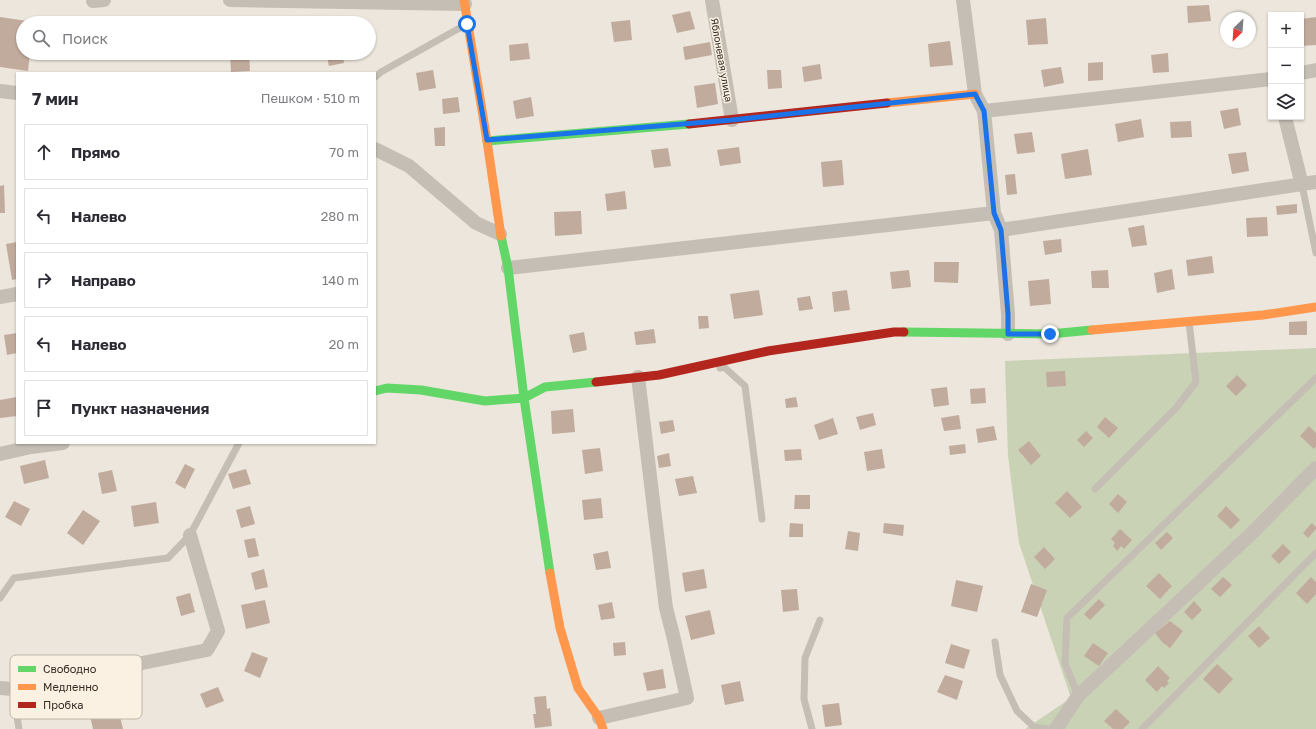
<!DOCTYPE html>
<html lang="ru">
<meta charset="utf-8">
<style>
:root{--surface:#fff;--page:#f7f7f7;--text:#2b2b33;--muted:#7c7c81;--line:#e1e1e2}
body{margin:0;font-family:"Golos Text",sans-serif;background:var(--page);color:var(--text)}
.controls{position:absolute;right:12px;top:12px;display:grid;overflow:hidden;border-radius:0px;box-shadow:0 1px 3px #0004}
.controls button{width:36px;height:36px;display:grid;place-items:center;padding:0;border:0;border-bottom:1px solid var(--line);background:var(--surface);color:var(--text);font:20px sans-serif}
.compass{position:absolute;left:1220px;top:12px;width:36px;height:36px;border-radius:50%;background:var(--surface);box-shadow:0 1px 3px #0004;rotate:205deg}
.stop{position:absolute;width:12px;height:12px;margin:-9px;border:3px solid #1a73e8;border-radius:50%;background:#fff}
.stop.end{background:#1a73e8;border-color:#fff;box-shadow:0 1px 4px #0008}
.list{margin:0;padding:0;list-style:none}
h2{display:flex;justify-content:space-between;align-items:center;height:52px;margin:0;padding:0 16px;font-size:17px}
h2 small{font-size:13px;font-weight:400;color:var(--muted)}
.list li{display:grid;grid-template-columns:26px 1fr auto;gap:12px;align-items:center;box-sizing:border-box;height:56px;margin:0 8px 8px;padding:0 8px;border:1px solid var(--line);border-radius:0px}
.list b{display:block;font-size:15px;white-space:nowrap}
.list em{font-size:13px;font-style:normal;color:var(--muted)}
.icon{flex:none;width:22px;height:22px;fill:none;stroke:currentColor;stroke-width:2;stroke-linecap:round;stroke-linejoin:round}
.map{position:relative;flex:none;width:1316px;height:729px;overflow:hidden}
.search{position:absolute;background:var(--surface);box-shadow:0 1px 3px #0004;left:16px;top:16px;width:360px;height:44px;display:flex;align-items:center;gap:10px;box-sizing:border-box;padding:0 14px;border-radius:22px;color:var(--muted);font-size:15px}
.panel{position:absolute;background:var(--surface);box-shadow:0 1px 3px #0004;left:16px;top:72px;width:360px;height:372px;border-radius:0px}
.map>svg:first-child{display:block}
</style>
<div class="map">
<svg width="1316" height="729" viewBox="0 0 1316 729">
<rect width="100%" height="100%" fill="#ece6dc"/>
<path fill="#cad2b5" d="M1316,348V729H1025L1071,698L1019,543L1008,456L1005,361Z"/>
<path fill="#c1ab9d" d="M1209,5L1211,21L1188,23L1187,6Z
M690,11L695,29L677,33L672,15Z
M0,17L34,22V23H23V53H30L28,71L0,67Z
M1316,17V45L1301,46V19Z
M1046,18L1048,44L1028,45L1026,20Z
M630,20L632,40L614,42L611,22Z
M950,41L953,65L930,67L928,44Z
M710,42L712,55L685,60L683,47Z
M528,43L530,59L510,61L509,45Z
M138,53H163V57L138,56Z
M230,53H249L250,71L231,72Z
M326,53H342L344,63L329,66Z
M1168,53L1169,72L1153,73L1151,55Z
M1103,62V80L1088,81V63Z
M820,64L822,79L804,82L802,67Z
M1061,67L1064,83L1044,87L1041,70Z
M433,70L436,88L419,91L416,73Z
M767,70H781L782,88L768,89Z
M715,83L718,104L697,108L694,86Z
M458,97L460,112L443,114L442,99Z
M531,97L534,116L516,119L513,101Z
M1238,108L1241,125L1224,129L1220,111Z
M1141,119L1144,137L1118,142L1115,124Z
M1191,121L1192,137L1171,138L1170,122Z
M445,127V146H435L434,128Z
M1032,132L1035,152L1017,154L1014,134Z
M739,147L741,163L720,166L717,150Z
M668,148L671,166L654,168L651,150Z
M1088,149L1092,175L1065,179L1061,154Z
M1246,152L1249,171L1232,174L1228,154Z
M842,160L844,185L823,187L821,162Z
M1015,174L1017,194L1007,195L1005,175Z
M4,185L5,213H0V186Z
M625,191L627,209L607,211L605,194Z
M1297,204V213L1277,215L1276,206Z
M581,211L582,234L555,236L554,212Z
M1267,217L1268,236L1247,237L1246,218Z
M1144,225L1147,245L1132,247L1128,228Z
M1061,239L1062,252L1045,255L1043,241Z
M17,242V279L12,280L6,244Z
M1212,256L1214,273L1188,276L1186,260Z
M934,262H959L958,283L934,282Z
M1172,269L1175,289L1157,293L1154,273Z
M909,270L911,287L892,289L890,272Z
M1108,270L1109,288H1092L1091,271Z
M1049,279L1051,304L1030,306L1028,281Z
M759,290L763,315L734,319L730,294Z
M847,290L850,310L834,312L832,292Z
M810,296L813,309L799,311L797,298Z
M698,316H708L709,328L699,329Z
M1307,321V335H1289V322Z
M654,329L656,343L636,345L634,332Z
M584,332L587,350L573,353L569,335Z
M17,333V353L7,355L4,335Z
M1065,371L1066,386L1047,387L1046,372Z
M1237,375L1247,385L1236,396L1226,386Z
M947,387L949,405L934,407L931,389Z
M985,388L986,403L971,404L970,389Z
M17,397V416L0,418V400Z
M796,397L798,407L786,408L785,399Z
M573,409L575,432L552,434L551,411Z
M873,413L876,425L860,430L856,417Z
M959,415L961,429L944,431L941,418Z
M1105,417L1118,428L1109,438L1097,427Z
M833,418L838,434L819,440L814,425Z
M673,420L675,431L661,434L659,422Z
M994,426L997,440L978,443L976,429Z
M1309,426L1316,433V446L1314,449L1300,436Z
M1086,431L1093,438L1084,447L1077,440Z
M1029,441L1041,456L1031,465L1018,450Z
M965,444L966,453L950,455L949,446Z
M600,448L603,471L585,474L582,450Z
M801,449L802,460L785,461L784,450Z
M882,449L885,468L867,471L864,452Z
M669,453L671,466L659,468L657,456Z
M45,460L49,478L24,484L20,466Z
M185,464L195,469L185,489L175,483Z
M246,469L251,484L233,489L228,474Z
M112,470L117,491L102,494L98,473Z
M693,476L697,493L679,496L675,479Z
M1067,491L1082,507L1070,518L1055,503Z
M1118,494L1127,502L1118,513L1109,504Z
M795,495H810V509H794Z
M601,498L603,518L584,520L582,500Z
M14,501L30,509L21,526L5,517Z
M156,502L159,523L134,527L131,506Z
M250,506L255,524L241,528L236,510Z
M1226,506L1240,520L1231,529L1217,516Z
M83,510L100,521L83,545L67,533Z
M790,523L803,524V537H789Z
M884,523L904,525L903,536L883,533Z
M1312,523L1316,527V529L1308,538L1303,533Z
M1120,529L1132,540L1124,549L1121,546L1117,551L1113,546L1115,543L1111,539Z
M848,531L860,533L858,551L845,549Z
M1167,532L1173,538L1161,550L1155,543Z
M255,538L259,556L248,558L244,540Z
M1283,544L1291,552L1279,564L1271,556Z
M1044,547L1055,559L1045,569L1034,557Z
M608,551L611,568L596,570L593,554Z
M264,569L268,587L255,590L251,573Z
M704,569L707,588L685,592L682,573Z
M1159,573L1172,586L1160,599L1146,586Z
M1223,577L1232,585L1220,597L1211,589Z
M1311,577L1316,582V594L1307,604L1296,593Z
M956,580L983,586L977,612L951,606Z
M1031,584L1047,590L1037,617L1021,612Z
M797,589L799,610L783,612L781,590Z
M190,593L195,612L181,616L176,597Z
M1099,599L1105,605L1090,620L1084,614Z
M265,600L270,623L246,629L241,605Z
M1194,601L1202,610L1192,620L1184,612Z
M612,602L615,618L601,620L598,605Z
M710,610L715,634L691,640L685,616Z
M1170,621L1183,631L1170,648L1162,642L1155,633Z
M1259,626L1270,638L1259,648L1248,636Z
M625,642L626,655L614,656L613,643Z
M1093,643L1108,653L1099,666L1084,656Z
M951,644L970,650L964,669L945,663Z
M252,652L268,658L260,678L244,671Z
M1217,664L1233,679L1219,694L1203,679Z
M1158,666L1170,678L1167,681L1169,683L1164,688L1162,686L1157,692L1145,680Z
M663,669L666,688L647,691L643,673Z
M945,675L963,681L957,700L937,692Z
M740,681L744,701L725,705L721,685Z
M218,687L224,701L206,708L200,694Z
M546,696L547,709L550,708L552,726L535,728L533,714H536L534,697Z
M839,703L842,725L825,727L822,705Z
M117,704L123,729H93L89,711Z
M1116,709L1130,722L1123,729H1113L1104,721Z"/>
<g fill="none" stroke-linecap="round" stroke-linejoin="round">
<path stroke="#c4beb5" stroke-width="7" d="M375,77L381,72L465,25
M1302,185L1316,253
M720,368L724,367L745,386L762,519
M1095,489L1176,408L1196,382L1189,322
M0,598L14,578L168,558L190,535L239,443
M995,642L1000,675L1017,711L1034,727L1048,729
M13,689L19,729
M1078,696L1065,663L1067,618L1316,378
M812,729L804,699L805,658L820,620
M1142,729L1316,553"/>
<path stroke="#c4beb5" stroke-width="14" d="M230,0L465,4
M712,0L732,120
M963,0L975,94L984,111L994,213L1001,230L1008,314V334
M93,1L104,0
M1301,73L1316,70
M0,91L17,93
M984,111L1271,79
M1285,117L1302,185
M375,149L409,166L476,223L500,234
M1001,230L1316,182
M508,268L994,213
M0,297L17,294
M0,454L31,447L63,443
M0,688L13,689L207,650L218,631L190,535
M599,718L687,698L673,635L666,608L638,377
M1056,729L1078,696L1253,532L1316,468"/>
<path stroke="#63d668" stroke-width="9" d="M487,141L689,124
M501,236L508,268L524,398L550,573
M904,332L1050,334L1092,330
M375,391L387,388L421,390L485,401L524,398L545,387L596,382"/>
<path stroke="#ff974d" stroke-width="9" d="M464,0L487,141L501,236
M887,103L975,94
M1092,330L1263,315L1316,307
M550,573L560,628L578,688L599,718L603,729"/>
<path stroke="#b3261e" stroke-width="9" d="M689,124L887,103
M596,382L659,375L768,351L894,332H904"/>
</g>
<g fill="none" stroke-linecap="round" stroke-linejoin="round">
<path stroke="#1a73e8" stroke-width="5" d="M467,24L487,140L732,120L975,94L984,111L994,213L1001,230L1008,314V334H1050"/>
</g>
<g text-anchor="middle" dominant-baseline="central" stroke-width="3" stroke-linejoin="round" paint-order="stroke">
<g font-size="10" fill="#342b24" stroke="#faf1e2">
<text transform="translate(722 60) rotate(80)">Яблоневая улица</text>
</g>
</g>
<rect x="10" y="655" width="132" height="64" rx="6" fill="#faf1e2" stroke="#bfb6a9" stroke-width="1"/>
<rect x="18" y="666" width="18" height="6" fill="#63d668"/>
<rect x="18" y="684" width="18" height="6" fill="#ff974d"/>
<rect x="18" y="702" width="18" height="6" fill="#b3261e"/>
<g font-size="11" fill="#342b24">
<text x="43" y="673">Свободно</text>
<text x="43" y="691">Медленно</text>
<text x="43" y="709">Пробка</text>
</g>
</svg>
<div class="controls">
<button>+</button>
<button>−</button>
<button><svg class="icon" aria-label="layers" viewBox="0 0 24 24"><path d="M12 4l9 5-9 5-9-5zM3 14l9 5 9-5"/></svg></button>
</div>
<svg class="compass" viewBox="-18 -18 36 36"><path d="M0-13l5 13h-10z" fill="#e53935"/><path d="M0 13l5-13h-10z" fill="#7c7c81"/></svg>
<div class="stop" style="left:467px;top:24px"></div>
<div class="stop end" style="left:1050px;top:334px"></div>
<div class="search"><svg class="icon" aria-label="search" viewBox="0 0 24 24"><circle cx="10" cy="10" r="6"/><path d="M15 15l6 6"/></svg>Поиск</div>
<section class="panel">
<h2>7 мин<small>Пешком · 510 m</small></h2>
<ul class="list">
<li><svg class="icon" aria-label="ahead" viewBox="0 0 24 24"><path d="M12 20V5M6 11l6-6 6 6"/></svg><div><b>Прямо</b></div><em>70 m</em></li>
<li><svg class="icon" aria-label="left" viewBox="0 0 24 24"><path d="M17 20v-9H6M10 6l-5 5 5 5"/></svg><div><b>Налево</b></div><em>280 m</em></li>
<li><svg class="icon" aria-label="right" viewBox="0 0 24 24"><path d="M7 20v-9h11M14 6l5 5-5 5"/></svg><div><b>Направо</b></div><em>140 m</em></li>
<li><svg class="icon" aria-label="left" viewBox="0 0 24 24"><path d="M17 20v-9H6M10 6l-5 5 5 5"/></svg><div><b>Налево</b></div><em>20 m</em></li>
<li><svg class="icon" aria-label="arrive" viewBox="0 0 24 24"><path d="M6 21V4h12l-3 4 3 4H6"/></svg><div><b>Пункт назначения</b></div></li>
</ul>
</section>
</div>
